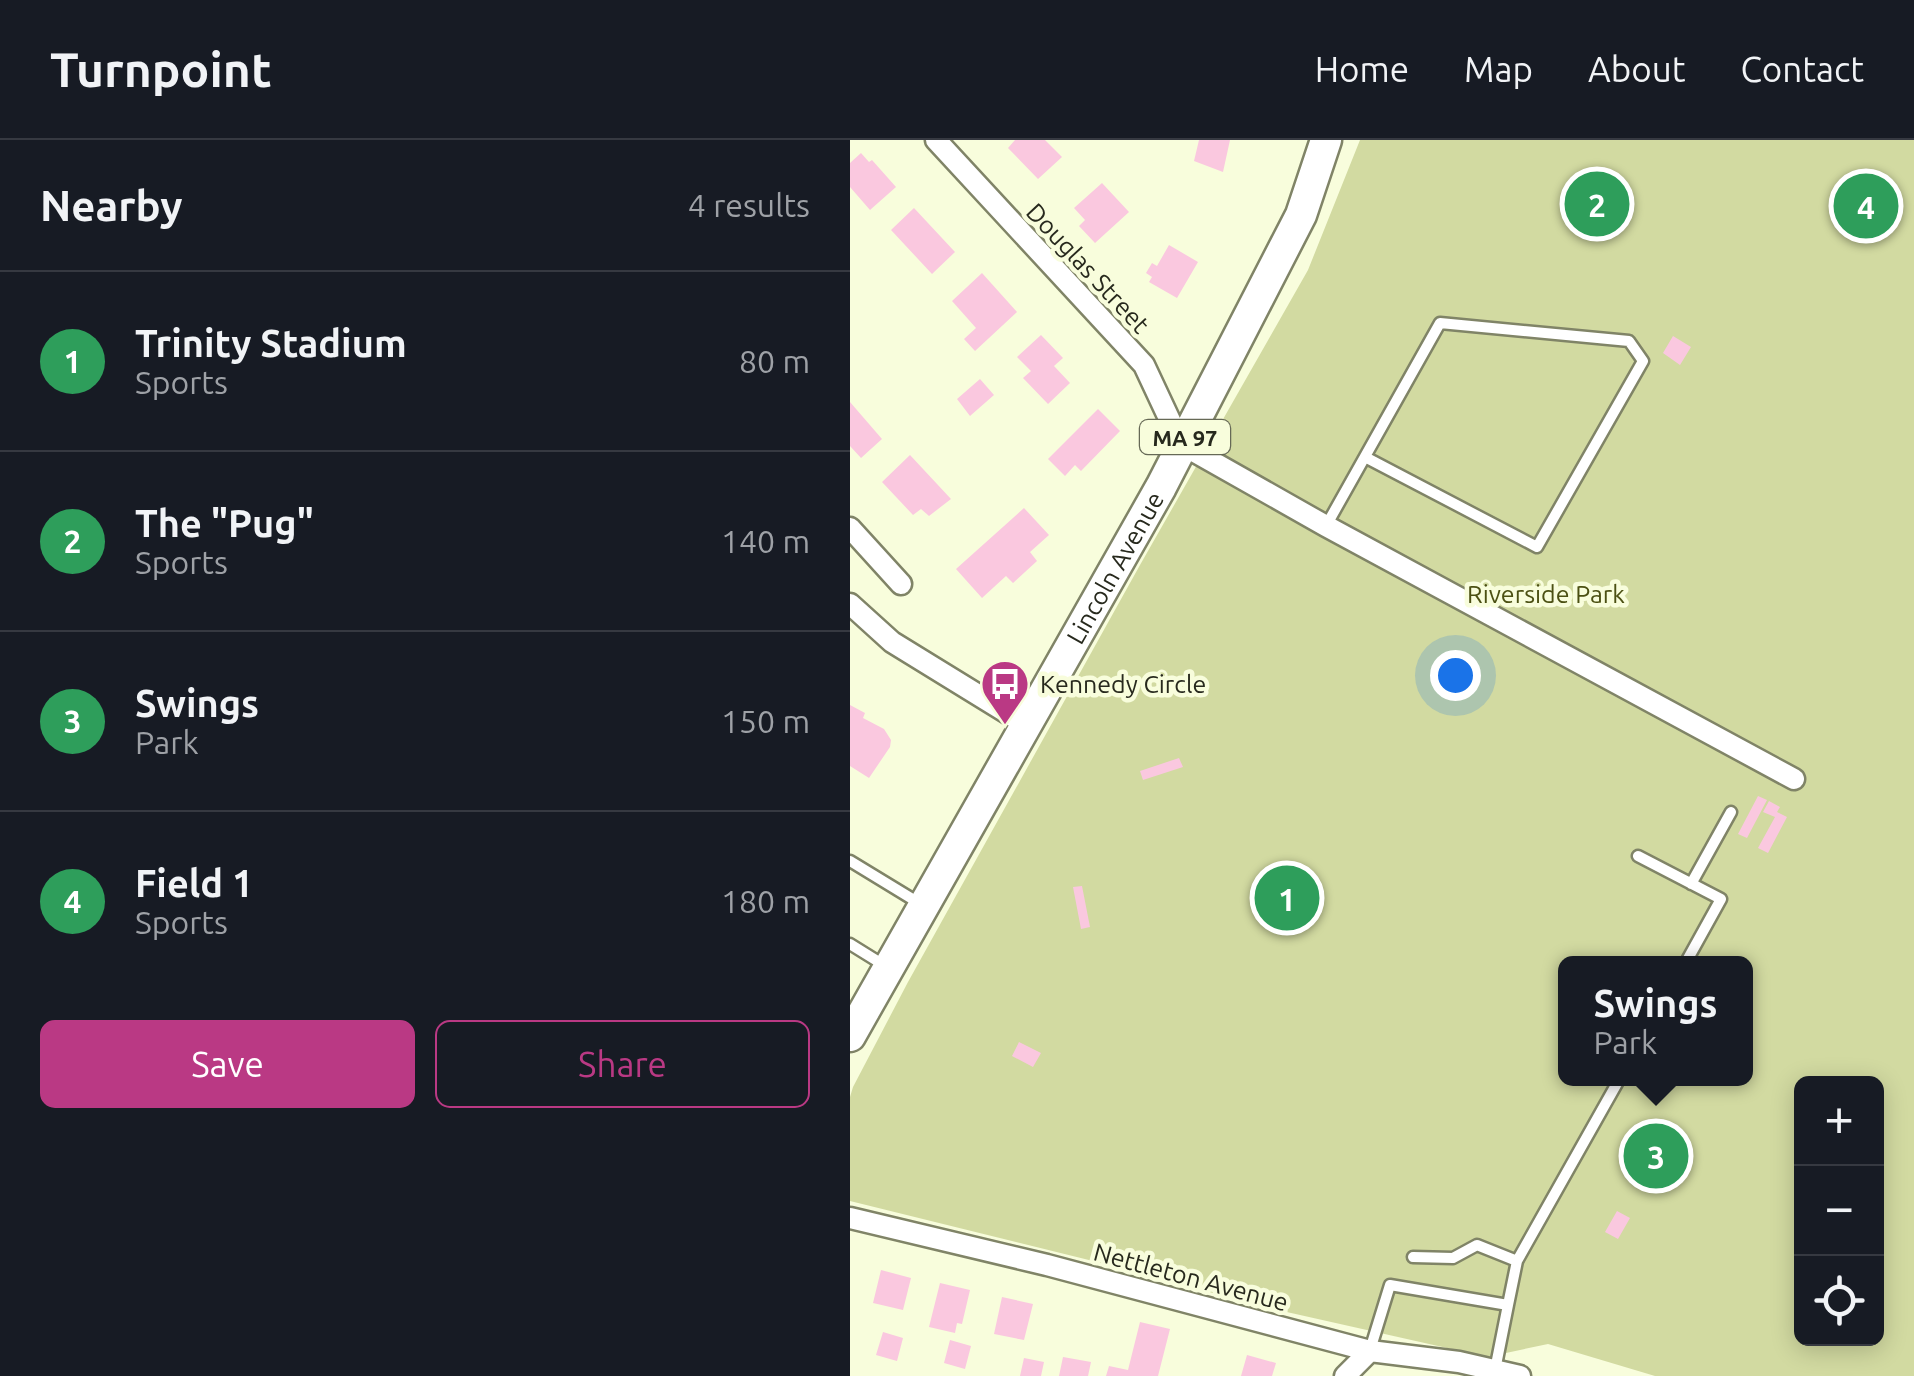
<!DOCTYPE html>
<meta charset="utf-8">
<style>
:root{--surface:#171b24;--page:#242831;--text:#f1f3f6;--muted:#9ea1a6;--line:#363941;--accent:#ba3984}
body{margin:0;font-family:Ubuntu,sans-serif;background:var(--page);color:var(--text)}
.controls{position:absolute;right:30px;bottom:30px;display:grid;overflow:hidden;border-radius:15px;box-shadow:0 5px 25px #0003}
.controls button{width:90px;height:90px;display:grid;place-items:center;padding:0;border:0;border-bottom:2px solid var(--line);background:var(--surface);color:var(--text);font:50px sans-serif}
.you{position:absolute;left:605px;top:535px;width:35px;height:35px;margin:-25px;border:8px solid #fff;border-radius:50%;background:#1a73e8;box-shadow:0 0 0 15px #1a73e833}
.badge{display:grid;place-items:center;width:65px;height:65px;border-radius:50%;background:var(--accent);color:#fff;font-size:32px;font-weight:700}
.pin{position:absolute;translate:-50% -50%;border:5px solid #fff;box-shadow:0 2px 10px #0006}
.popup{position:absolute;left:708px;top:816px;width:195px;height:130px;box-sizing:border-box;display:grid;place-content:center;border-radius:15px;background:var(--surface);filter:drop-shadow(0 2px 8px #0005);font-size:32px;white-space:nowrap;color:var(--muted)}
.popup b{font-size:38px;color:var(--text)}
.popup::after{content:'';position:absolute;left:50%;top:100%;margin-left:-20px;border:20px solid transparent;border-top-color:var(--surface)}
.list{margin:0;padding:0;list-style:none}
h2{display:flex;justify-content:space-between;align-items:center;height:130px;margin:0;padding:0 40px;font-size:42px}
h2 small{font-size:32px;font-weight:400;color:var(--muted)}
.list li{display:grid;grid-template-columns:65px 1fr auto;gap:30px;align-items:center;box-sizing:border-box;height:180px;padding:0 40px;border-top:2px solid var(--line)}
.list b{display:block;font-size:38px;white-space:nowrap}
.list p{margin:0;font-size:32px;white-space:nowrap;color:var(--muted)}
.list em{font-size:32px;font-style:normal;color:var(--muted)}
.actions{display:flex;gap:20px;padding:30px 40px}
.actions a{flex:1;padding:22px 0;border:2px solid var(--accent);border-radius:15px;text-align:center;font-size:35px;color:var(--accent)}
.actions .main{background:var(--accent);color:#fff}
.icon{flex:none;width:55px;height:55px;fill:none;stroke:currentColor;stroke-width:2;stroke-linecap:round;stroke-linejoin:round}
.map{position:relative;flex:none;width:1064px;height:1236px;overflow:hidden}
header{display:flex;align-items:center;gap:60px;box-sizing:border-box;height:140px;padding:0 50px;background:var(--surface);border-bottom:2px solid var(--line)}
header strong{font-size:48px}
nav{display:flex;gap:55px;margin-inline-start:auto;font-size:35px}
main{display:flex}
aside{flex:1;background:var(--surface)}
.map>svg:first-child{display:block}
</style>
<header>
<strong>Turnpoint</strong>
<nav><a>Home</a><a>Map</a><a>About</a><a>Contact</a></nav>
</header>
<main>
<aside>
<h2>Nearby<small>4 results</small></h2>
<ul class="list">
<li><span class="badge" style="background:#2e9e5b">1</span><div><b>Trinity Stadium</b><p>Sports</p></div><em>80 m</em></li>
<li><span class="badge" style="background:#2e9e5b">2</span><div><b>The &quot;Pug&quot;</b><p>Sports</p></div><em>140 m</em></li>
<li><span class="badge" style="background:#2e9e5b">3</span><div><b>Swings</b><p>Park</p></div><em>150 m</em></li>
<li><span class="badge" style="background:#2e9e5b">4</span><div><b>Field 1</b><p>Sports</p></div><em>180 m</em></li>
</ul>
<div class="actions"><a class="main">Save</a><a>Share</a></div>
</aside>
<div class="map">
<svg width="1064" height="1236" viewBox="0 0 1064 1236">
<rect width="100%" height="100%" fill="#f8fddc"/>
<path fill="#d2daa1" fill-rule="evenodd" d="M510,0H1064V1236H805L698,1204L637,1217L419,1168L251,1123L0,1061V957L3,947L58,842L290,425L458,130ZM716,824H896V938H716ZM952,944H1026V1198H952Z"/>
<path fill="#fac8df" d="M165,0H195L212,17L188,39L158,8Z
M349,0H380L373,32L344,21Z
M11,13L19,22L22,20L46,47L20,70L0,47V23Z
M252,43L279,72L245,103L229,86L235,80L224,68Z
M64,68L105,112L82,134L41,90Z
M319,105L348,122L327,158L299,142L302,137L296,133L302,123L307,126Z
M132,133L167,172L125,211L114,199L126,188L102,161Z
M191,195L213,218L204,226L220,243L198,264L173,238L181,231L167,217Z
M823,196L841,207L830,225L813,213Z
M130,239L144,255L120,276L107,259Z
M0,262L32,299L11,318L0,306Z
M248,269L270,291L231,331L225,325L215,336L198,319Z
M60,315L101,359L79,376L71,369L63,375L32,342Z
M174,368L199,395L180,412L187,421L163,443L156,436L132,458L106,429Z
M0,565L15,573L13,578L34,589L41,600L40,607L19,638L0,626Z
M329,618L333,627L293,640L290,631Z
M908,656L917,660L897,698L888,694Z
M919,661L930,667L927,672L937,677L918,713L908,708L925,677L913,672Z
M232,746L240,787L231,789L223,747Z
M169,902L191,913L183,927L162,916Z
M767,1071L780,1078L768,1099L755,1092Z
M31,1130L61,1138L53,1170L23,1163Z
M90,1143L120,1150L112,1184L107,1183L105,1193L79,1187Z
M152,1157L183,1164L174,1200L144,1194Z
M290,1182L320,1189L308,1236H256L259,1226L278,1230Z
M33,1192L53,1198L47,1221L26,1215Z
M100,1200L121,1206L115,1229L94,1223Z
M397,1215L426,1223L422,1236H391Z
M213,1217L241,1222L238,1236H209Z
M174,1218L194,1222L191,1236H170Z"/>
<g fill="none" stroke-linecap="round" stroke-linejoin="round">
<g stroke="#808467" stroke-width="15">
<path id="lane" d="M476,386L590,183L779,201L793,221L687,407L515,317
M788,716L871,759L835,824
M0,721L69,763
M841,744L881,672
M0,804L37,827
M563,1117L603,1118L627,1105L667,1121
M658,1165L667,1121L770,938
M520,1210L540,1145L658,1165L645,1230"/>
</g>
<g stroke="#808467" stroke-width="25">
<path id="street" d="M86,0L294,225L331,304L476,386L944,639
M0,388L51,444
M0,464L42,502L177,585
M0,1078L197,1125L520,1211L609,1222L670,1236
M495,1236L520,1211"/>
</g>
<g stroke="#808467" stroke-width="35">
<g id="primary">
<path id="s1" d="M0,896L311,347L451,75L476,0"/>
</g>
</g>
<use href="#lane" stroke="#fff" stroke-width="10"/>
<use href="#street" stroke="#fff" stroke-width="20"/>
<use href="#primary" stroke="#fff" stroke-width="30"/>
</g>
<defs>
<g id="bus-pin" transform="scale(2.5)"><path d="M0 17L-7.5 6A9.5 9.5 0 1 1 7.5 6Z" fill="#ba3984" stroke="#f8fddc"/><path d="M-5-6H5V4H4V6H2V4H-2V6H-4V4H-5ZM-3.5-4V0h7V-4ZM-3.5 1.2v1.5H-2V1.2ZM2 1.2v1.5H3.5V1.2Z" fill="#fff"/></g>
</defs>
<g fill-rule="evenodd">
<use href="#bus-pin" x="155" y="544"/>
</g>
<g text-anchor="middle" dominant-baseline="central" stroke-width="9" stroke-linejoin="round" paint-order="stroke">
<rect fill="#f8fddc" stroke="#666956" stroke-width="2.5" x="290" y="280" width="90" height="34" rx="8"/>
<g font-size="22" font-weight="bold" fill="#27291d">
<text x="335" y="297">MA 97</text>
</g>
<g font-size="25" fill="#27291d" stroke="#f8fddc">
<text transform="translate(238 128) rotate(47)">Douglas Street</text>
<text stroke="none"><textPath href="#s1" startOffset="538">Lincoln Avenue</textPath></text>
<text transform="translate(341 1137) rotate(15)">Nettleton Avenue</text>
</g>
<g font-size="25" fill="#4b5013" stroke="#f8fddc">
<text x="696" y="454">Riverside Park</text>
</g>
<g font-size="25" fill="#27291d" stroke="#f8fddc" text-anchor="start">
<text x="190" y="544">Kennedy Circle</text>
</g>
</g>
</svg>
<div class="controls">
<button>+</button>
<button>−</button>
<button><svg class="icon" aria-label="locate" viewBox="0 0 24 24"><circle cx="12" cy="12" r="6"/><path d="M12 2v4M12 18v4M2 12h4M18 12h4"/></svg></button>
</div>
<div class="you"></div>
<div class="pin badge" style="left:437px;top:758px;background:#2e9e5b">1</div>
<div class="pin badge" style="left:747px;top:64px;background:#2e9e5b">2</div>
<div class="pin badge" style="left:806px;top:1016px;background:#2e9e5b">3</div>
<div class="popup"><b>Swings</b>Park</div>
<div class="pin badge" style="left:1016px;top:66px;background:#2e9e5b">4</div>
</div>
</main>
